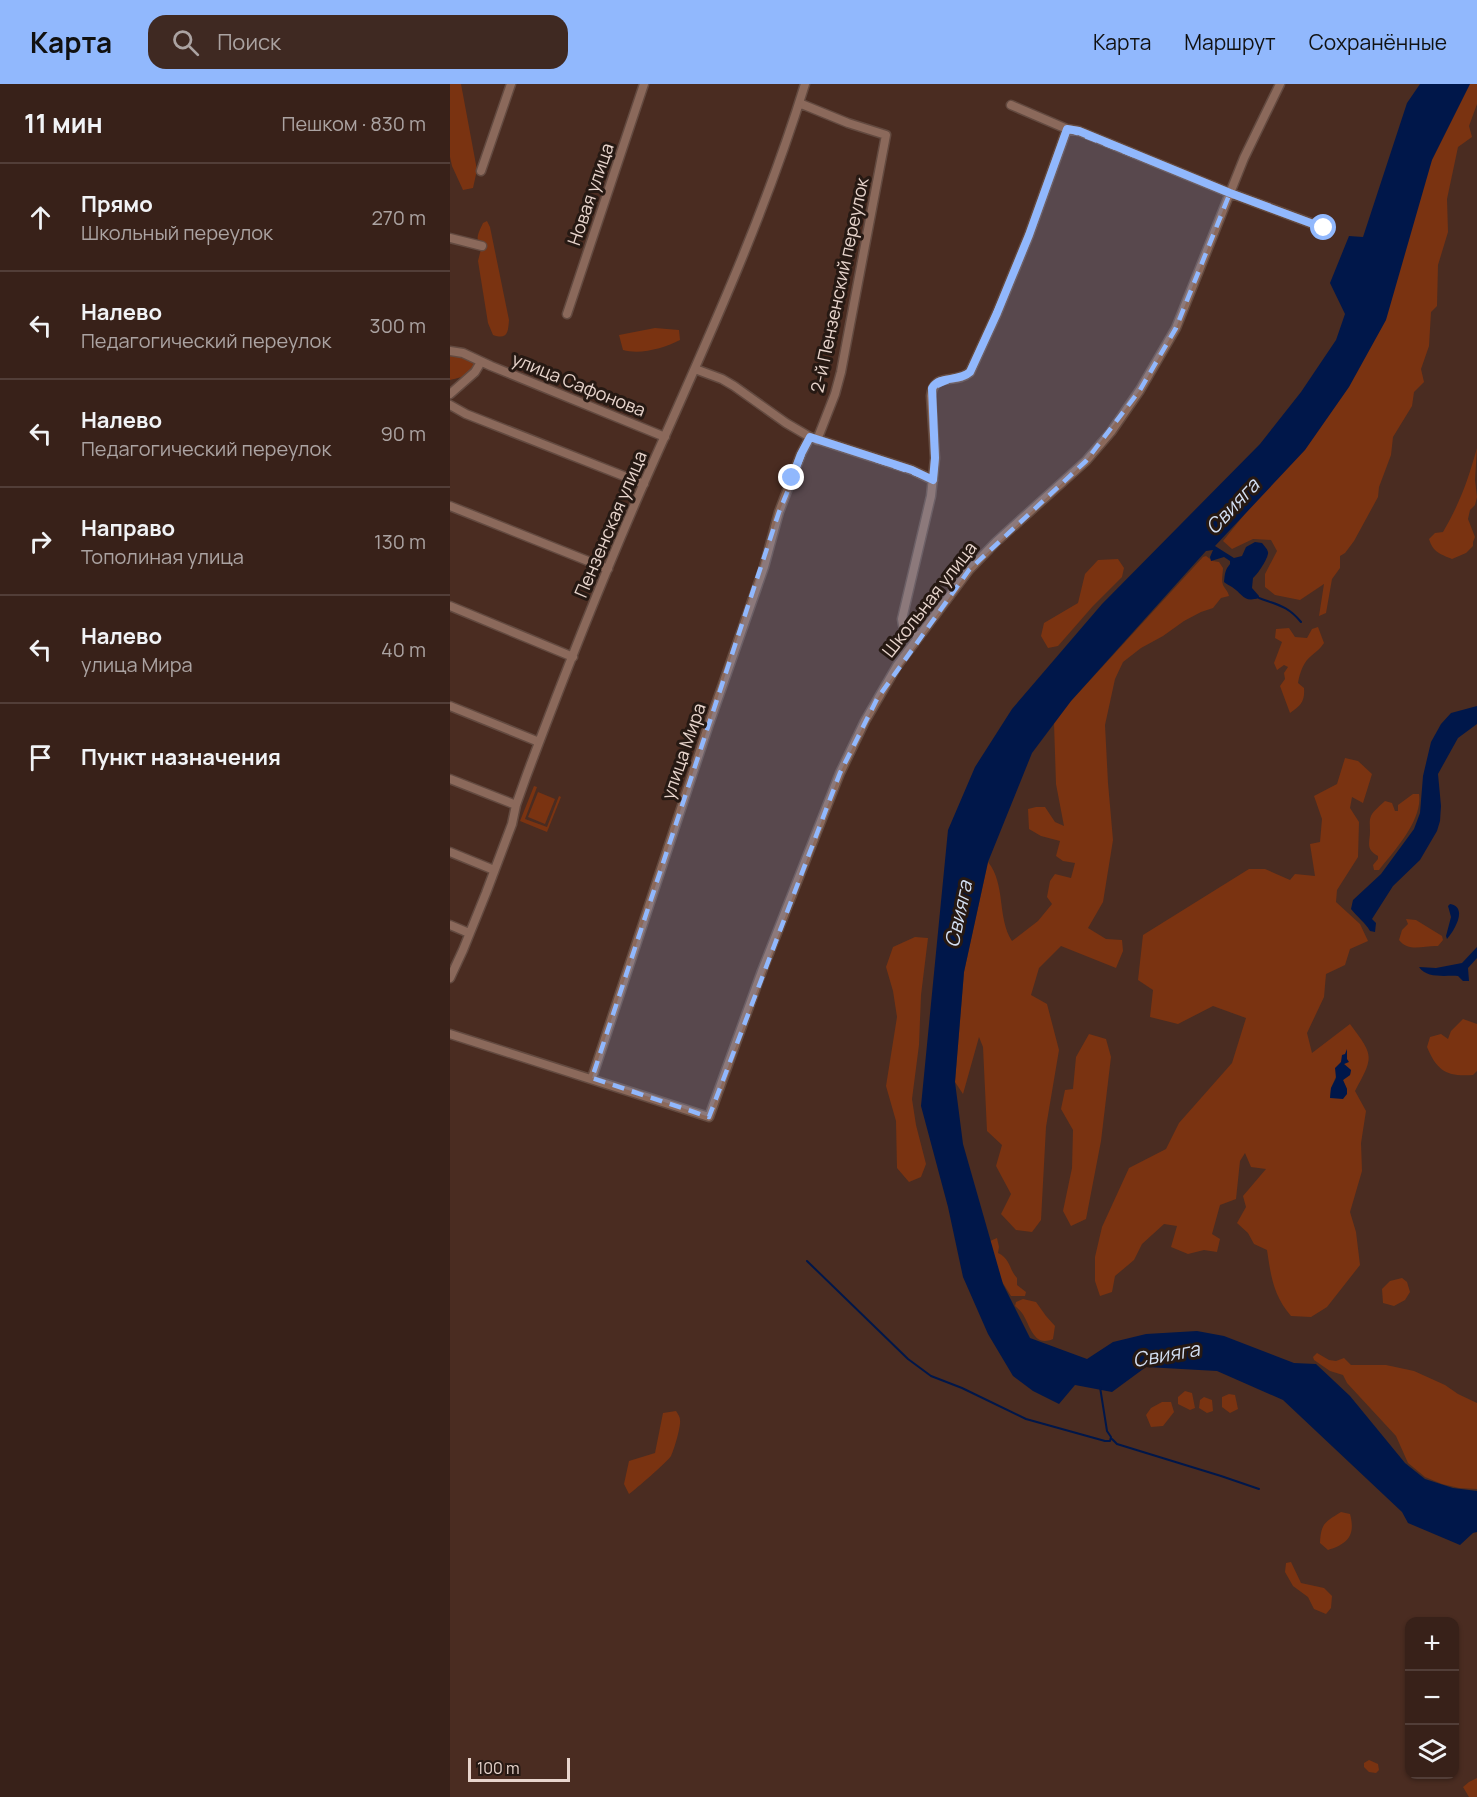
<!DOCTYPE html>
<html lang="ru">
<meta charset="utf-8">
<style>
:root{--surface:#382119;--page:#3f2922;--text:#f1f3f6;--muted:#aba3a2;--line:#523e38;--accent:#91b8fd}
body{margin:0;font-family:Manrope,sans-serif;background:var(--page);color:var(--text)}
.controls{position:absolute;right:18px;bottom:18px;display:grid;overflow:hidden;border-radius:12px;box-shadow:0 2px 4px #0004}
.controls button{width:54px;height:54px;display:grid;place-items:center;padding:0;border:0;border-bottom:2px solid var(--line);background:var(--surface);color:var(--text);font:30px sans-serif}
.scale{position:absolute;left:18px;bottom:15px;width:102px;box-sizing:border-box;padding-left:6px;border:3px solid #e8d5cd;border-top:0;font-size:16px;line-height:21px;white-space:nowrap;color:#e8d5cd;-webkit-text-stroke:4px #261913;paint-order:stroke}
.stop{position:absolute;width:18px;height:18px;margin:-14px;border:4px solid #91b8fd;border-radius:50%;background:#fff}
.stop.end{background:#91b8fd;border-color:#fff;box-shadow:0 2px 6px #0008}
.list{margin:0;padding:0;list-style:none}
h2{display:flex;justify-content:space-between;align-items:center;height:78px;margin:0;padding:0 24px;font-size:26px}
h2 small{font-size:20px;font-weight:400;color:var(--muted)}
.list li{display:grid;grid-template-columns:39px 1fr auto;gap:18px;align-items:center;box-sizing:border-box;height:108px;padding:0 24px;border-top:2px solid var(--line)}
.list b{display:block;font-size:22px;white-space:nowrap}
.list p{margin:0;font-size:20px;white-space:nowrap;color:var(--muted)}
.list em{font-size:20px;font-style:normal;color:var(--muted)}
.icon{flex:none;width:33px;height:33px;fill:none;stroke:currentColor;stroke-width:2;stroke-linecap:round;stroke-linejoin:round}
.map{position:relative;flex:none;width:1027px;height:1713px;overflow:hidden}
header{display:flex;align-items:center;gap:36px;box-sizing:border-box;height:84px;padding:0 30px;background:var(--accent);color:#111}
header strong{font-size:28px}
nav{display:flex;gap:33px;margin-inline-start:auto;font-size:21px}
.search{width:420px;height:54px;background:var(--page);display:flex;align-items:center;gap:15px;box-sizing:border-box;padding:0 21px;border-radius:18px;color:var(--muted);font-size:22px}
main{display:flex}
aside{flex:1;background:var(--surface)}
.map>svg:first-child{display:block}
</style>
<header>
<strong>Карта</strong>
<div class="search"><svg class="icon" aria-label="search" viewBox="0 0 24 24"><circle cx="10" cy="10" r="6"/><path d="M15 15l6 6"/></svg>Поиск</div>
<nav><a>Карта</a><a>Маршрут</a><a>Сохранённые</a></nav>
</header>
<main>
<aside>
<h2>11 мин<small>Пешком · 830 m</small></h2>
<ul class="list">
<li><svg class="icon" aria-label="ahead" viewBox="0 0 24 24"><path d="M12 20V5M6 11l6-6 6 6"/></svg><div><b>Прямо</b><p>Школьный переулок</p></div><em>270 m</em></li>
<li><svg class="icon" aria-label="left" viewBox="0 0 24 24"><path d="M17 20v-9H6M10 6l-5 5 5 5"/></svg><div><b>Налево</b><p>Педагогический переулок</p></div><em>300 m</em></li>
<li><svg class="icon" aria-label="left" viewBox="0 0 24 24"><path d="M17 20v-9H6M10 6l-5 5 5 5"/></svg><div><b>Налево</b><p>Педагогический переулок</p></div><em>90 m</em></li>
<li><svg class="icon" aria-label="right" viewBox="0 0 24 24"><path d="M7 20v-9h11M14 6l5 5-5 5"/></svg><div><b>Направо</b><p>Тополиная улица</p></div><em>130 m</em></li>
<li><svg class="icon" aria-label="left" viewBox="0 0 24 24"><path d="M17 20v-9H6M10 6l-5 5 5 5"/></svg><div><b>Налево</b><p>улица Мира</p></div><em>40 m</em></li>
<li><svg class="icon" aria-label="arrive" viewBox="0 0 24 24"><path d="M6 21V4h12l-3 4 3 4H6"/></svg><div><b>Пункт назначения</b></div></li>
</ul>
</aside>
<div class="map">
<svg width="1027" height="1713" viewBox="0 0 1027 1713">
<rect width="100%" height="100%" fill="#4a2c21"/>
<path fill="#7a3311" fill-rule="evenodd" d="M0,0H11L27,86L23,104L13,106L2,82L0,73Z
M1017,0H1027V20L1019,42L1022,53L1008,63L997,115L998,148L988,181L987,222L981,228L979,262L971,285L974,298L964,308L962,322L943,353L941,371L929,403L928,413L904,457L895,469L890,472V484L882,495L876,529L869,532L874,500L850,516L825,511L815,503V490L827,467L821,456L803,455L782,465L773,457L874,332L951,154L987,62Z
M37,137L40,143L59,236C58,248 58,256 43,251L38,239L28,177L31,165C25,154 28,150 33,139Z
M205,244L229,246L230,256C214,264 191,271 173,266L169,251Z
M17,265L27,275C20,292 16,292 0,296V269Z
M1027,364L1025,396L1027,413L1025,421L1020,426L1018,435L1025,453L1023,458V462L1016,469L1002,475C990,470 983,468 979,455L985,449L993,448C1010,419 1018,396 1027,364Z
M756,472L763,477L769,478L773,484C773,489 771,496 773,501C775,505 778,507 779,512L771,514L763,524L751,528L734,537L713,552L691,564L673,578L665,595L655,641L658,699L663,756L653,818L638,844L656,855L672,856L673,867L666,884L611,862L589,884L581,911L597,920L609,966L596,1043L591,1136L582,1148L566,1146L551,1130L561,1110L546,1082L552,1061L537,1047L533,963L529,953L513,1010L505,998L514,888L538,778C556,800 547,834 562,857L588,837L602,820L597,813L600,797L605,790L621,794L625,779L613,777L606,772L610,757L591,752L579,745L578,725L586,723H595L605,738L614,742L606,700L604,639L621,617L753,473Z
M668,475L674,484L672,493L643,522L608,562L598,564L591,552L594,539L628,519L635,490L648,476Z
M868,543L874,559C868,568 863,569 857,576C852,582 849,592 848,599L854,604C855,617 851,622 840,629L830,602L835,595L834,589L838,583L834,581L827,586L824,579L832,558L825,554L826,545L839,544L845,553L857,554L862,545Z
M895,674L908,677L922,690L913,719L902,713L900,724L909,738L908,773L887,806L886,818L910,840L918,857L900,865L895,881L876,890L874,913L857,949L862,969L900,940C924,972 924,972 905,1007L916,1027L911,1059L912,1087L900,1128L906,1148L910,1181L877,1223L861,1233L841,1232C823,1211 821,1192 817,1166L804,1160L798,1149L787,1139L796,1123L793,1112L816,1085L801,1083L795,1069L790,1077L786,1115L770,1121L762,1150L770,1155L767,1168L754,1166L738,1170L721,1163L727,1142L714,1140L692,1160L684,1176L665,1192L662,1208L650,1212L645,1197V1173L652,1143L679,1084L716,1065L729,1039L782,979L796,934L763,922L728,940L700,933L703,906L688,896L693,851L799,785H815L840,796L845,790L865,792L860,760L870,758L872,735L864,712L887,700ZM897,967V978L894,980L901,986L900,991L893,996L897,1005L880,1013L881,1004Z
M84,702L87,703L75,735L97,743L109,712L111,713L97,748L70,737Z
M88,708L105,715L95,740L78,733Z
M963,710H969C973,736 944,767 929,786H924L923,781L928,775V772C915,765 920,759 920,747C920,741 919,737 921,732C924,726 930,722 935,717L942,719L945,727H948V721Z
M956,835L966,836L992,852L993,856L988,862C975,861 959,869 949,856L952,846L958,840Z
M465,853L478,854L471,911L469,961L462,1015L466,1041L476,1080L471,1093L459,1098L447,1084L446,1037L436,1002L447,933L443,907L436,883L443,863Z
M1013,935L1027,940V987L1023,991C997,993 987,987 977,963L980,953L991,950L998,955L1001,947Z
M639,950L656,955L661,973L651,1057L636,1135L621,1142L613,1127L622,1084L623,1046L611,1025L615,1006L623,1005L626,973Z
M547,1154L549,1163L548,1169C561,1175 559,1186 567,1194V1201L576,1208L575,1212H561L546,1188L540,1157Z
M952,1194L957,1198L960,1208L955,1216L944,1222L933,1219L932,1205L940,1197Z
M573,1215L586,1218L596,1232L605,1242L603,1255C583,1264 580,1240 572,1229C570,1226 567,1224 565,1222L566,1218Z
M867,1269L879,1276L886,1277L894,1274L901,1281H936L964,1287L995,1301L1008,1310L1027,1319V1405L1009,1404L992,1400L975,1393L958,1379L946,1352L897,1299L893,1291L880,1287L864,1276L863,1273Z
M735,1307L742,1309L745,1324L740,1326L728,1320V1313Z
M779,1310L785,1311L788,1325L780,1329L772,1323V1313Z
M754,1313L762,1316L763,1327L757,1329L749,1324L750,1316Z
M712,1318H721L724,1328L713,1342L701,1343L696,1331L701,1324Z
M226,1327C228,1330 230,1333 230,1336C231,1343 224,1366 221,1372C218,1377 185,1406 179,1410L174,1400L179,1377L205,1369L213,1329Z
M891,1428L900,1430C906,1452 897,1460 878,1466L870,1459C871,1439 875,1438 891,1428Z
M841,1478L851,1499L874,1504L882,1512L881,1524L876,1530L864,1525L858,1513L843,1502L835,1488L836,1479Z
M919,1676L928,1680L929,1686L926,1689L919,1688L914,1683V1679Z
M1027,1694V1713H1019L1013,1703L1019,1698Z"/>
<path fill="#00174a" d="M970,0H1020L982,76L936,236L899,303L855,366L765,462L784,474L792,472L796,463L805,458L812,459C814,462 817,464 818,468C819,473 808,490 803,494L802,504L809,512V514C793,519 793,510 782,503C779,501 776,500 774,498C775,489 775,486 780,480V477L774,473L761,477L760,473L763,466L756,467L621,617L582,669L538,778L514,888L505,998L513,1060L553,1200L580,1254L637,1275L663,1258L696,1250L747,1247L774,1252L844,1279L866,1280L900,1312L955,1379L975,1395L1003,1404L1027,1407V1448L1023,1449L1010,1461L958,1439L952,1428L833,1316L767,1287L696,1283L662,1308L625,1301L609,1320L583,1307L563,1292L538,1250L513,1193L498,1123L471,1022L498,746L525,683L562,625L652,520L810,360L851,308L886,256L895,230L880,199L899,152L913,153L957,19Z
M1027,622V640L1008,654L988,690L991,722L990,737L987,747L970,776L943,802L922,835L926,839L925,848L920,847C915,838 907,833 901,825L903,816L931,790L964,745L970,729L973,692L981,658L991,640L1001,629Z
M1000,820C1018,823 1005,846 997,855L996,852L1001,833L998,822Z
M1027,863V874L1018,884L1019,897H1013L1008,892C995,891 977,895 969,883L986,884L1012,879Z
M897,965V975L899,978L894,980L901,986L900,991L893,996L897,1005V1010L893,1015L880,1014L881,1004L886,994L885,984L891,978L892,971L895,970Z"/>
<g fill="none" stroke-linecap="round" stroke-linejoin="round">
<path stroke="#00174a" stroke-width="2" d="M809,514C828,521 838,522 851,538
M357,1177L458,1275L481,1292L512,1304L576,1335L655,1357H660L661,1353L657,1347L650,1303
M662,1355L667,1360L771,1392L809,1405"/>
<g stroke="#634a40" stroke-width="11">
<path id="minor" d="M349,19L398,39L436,51L391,288L385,310L367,356
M561,21L617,45L629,47L780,109L874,144
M31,87L61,0
M0,154L32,162
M117,230L194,0
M0,267L13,269L41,282L215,353
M245,285L272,295L284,302L336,339L360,353L462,386L483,396
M0,310L25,288L31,278
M0,321L16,330L194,400
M0,422L158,485
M0,522L123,573
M469,553L453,541L452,535L481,412L485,374L481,312C484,287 505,301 520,288L547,229L579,151L617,45
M0,622L89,658
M0,695L66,721
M0,768L44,786
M0,841L19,849
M0,894L13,866L36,809L62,740L66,721L76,693C113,594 152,495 194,399C252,268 313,137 355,0
M0,950L259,1033L312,887L390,689L415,637L447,582L519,486L546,458L636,377L661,348L690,306L726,244L794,74L830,0
M142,994L259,640L314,483L329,428L351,370L360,353"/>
</g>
<use href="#minor" stroke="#8b695b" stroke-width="8"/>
</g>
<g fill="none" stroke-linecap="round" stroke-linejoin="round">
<path stroke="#91b8fd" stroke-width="8" d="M342,394L351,370L360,353L462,386L483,396L485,374L482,304C490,291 509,298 520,288L547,229L579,151L617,45L629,47L780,109L874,144"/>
</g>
<path fill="#91b8fd" fill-opacity="0.2" stroke="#91b8fd" stroke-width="4.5" stroke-dasharray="12 8" stroke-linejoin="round" d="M617,45L780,109L726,244L690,306L636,377L519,486L427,615L390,689L259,1033L142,994L329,428L360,353L484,396L482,304L520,288L579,151Z"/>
<g text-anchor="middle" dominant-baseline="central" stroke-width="6" stroke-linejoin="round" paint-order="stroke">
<g font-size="18" fill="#e8d5cd" stroke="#261913">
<text transform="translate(140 110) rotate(-71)">Новая улица</text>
<text transform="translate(389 201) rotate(-78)">2-й Пензенский переулок</text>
<text transform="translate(129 300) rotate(22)">улица Сафонова</text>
<text transform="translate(160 440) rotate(-67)">Пензенская улица</text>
<text transform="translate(479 515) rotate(-52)">Школьная улица</text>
<text transform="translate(233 667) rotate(-71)">улица Мира</text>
</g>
<g font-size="20" font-style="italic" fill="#d2def2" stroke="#261913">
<text transform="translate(782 422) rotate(-47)">Свияга</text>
<text transform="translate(508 830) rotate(-78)">Свияга</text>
<text transform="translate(716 1270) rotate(-10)">Свияга</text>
</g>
</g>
</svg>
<div class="controls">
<button>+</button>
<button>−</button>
<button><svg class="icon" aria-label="layers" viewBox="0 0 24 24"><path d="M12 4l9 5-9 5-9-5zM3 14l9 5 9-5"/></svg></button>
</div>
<div class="scale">100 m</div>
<div class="stop" style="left:874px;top:144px"></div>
<div class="stop end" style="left:342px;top:394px"></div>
</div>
</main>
